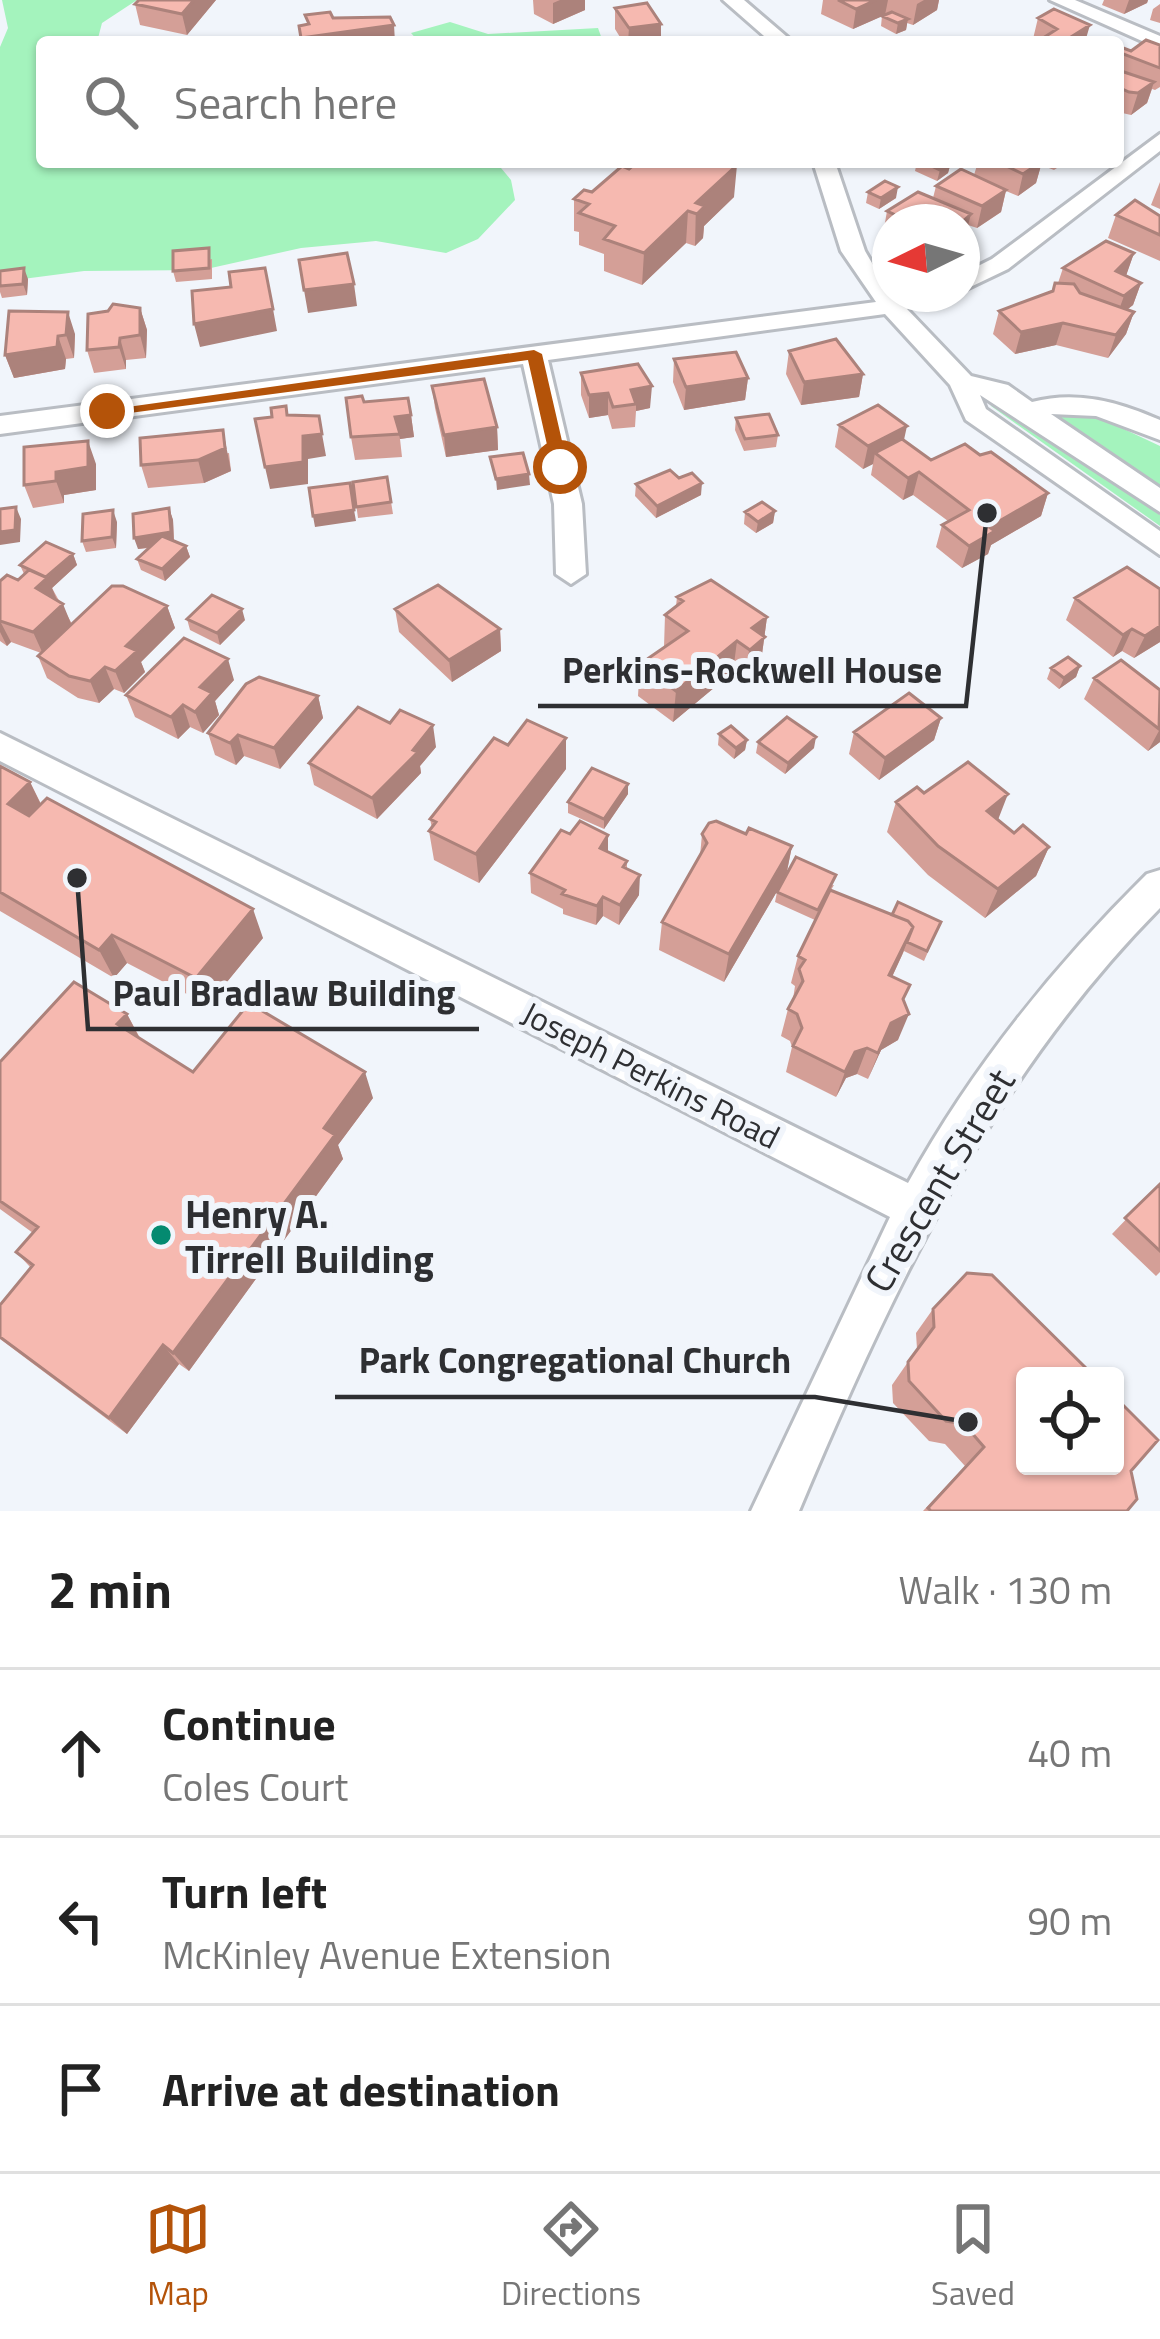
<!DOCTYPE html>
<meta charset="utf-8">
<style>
:root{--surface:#fff;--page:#f2f2f2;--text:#222;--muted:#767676;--line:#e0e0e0;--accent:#b45309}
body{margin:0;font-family:"Titillium Web",sans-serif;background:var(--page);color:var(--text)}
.controls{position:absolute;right:36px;bottom:36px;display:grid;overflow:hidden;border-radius:12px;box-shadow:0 3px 9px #0004}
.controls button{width:108px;height:108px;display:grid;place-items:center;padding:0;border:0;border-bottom:3px solid var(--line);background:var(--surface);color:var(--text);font:60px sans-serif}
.compass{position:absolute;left:872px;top:204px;width:108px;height:108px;border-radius:50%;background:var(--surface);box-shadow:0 3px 9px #0004;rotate:265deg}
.stop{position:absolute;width:36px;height:36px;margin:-27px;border:9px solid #b45309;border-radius:50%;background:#fff}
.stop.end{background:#b45309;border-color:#fff;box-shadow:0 3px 12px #0008}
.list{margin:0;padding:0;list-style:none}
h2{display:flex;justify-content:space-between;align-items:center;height:156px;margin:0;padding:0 48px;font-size:51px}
h2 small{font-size:39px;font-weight:400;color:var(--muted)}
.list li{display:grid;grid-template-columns:78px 1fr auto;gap:36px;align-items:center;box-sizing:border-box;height:168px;padding:0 48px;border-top:3px solid var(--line)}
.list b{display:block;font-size:45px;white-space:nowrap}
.list p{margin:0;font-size:39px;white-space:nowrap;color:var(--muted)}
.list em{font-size:39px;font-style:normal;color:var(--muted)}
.icon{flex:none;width:66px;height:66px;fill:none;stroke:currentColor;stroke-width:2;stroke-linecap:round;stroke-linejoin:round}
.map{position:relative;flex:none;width:1160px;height:1511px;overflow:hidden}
.search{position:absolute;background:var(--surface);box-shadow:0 3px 9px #0004;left:36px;right:36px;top:36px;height:132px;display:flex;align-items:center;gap:30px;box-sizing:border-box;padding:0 42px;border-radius:12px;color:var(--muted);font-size:45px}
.sheet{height:660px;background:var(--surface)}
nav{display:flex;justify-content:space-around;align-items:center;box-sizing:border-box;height:168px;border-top:3px solid var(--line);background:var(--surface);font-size:33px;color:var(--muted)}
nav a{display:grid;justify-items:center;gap:6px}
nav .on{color:var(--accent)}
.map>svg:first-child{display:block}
</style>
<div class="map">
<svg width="1160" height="1511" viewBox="0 0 1160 1511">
<rect width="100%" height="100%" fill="#f1f5fb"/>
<path fill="#a4f3bd" d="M2,0H137L102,23L97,42H42V162H496L511,180L515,200L478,239L446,253L376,241L301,248L202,270L84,271L0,282V47L8,28Z
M450,22L488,34L598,28L603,42H419L411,33Z
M989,400L1160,515V526L991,406Z
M1059,414L1094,415L1160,446V489L1059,419Z"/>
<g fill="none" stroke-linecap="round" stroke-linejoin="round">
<g stroke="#b9bdc3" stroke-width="6">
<path id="minor" d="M723,0H744L793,42H771Z
M1050,0H1075L1160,36V49Z
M1160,134V151L1008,269L962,291V274L992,259Z
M813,162H835L865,251L890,294H949L907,309L971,376L1008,385L1032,402C1077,390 1119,402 1160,420V440L1096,416L1051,414L1160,488V512L980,395L986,409L1160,531V555L966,420L950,385L885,314L548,360L582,504L586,574L571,584L556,574L554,504L523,364L0,434V416L876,302L841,251Z
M0,733L908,1183C972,1067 1053,967 1147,874L1160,870V908C991,1079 891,1292 799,1511H751L890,1217L0,761Z"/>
</g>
<use href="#minor" fill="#fff" fill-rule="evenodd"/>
</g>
<path fill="#d49f97" d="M139,0H216L187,35L140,25L135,4Z
M533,0H585V10L553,24L534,14Z
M823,0H939L937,10L913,25L907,23L906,30L896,34L881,26L882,16L853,29L821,14Z
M1104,0H1148L1147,3L1124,14L1102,5Z
M1160,4V23L1150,20L1153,9Z
M615,8L661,24V42H623L615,29Z
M1038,18L1085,42H1038L1033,39Z
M1160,45V87L1155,90L1152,89L1147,103L1131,115L1118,112V46L1131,51Z
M917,162H951L948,173L937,181L915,171Z
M978,162H1066L1054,170L1041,165L1036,183L1018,196L1006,191L1001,212L977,228L968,225L965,237L962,240V222H890V237L883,234L887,211L933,198L936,186L974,175Z
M1160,182V209L1151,205Z
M592,192L734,197L704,226L703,238L695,246L686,243L642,285L604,271V254L579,245V232L574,231V199Z
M868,192L896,198L879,209L866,203Z
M1116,215L1160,216V261L1108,238Z
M1134,253L1126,275L1141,283L1133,305L1128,309L1134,312L1126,334L1108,358L1056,345L1015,354L993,334L999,311L1053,291L1058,283L1063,268Z
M212,259V279L176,282L173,271Z
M0,271L28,279L27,295L2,298L0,292Z
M140,308L147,330L146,358L126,360V369L94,373L87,350Z
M9,311L75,334L74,358L66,359L65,369L14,378L5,355Z
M789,351L863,374L859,397L801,405L786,374Z
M674,359L748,378L745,400L684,410L673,382Z
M581,373L650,408L636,411L635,427L612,429L608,415L589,418L581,395Z
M432,386L497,427L498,450L446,457L435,408Z
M364,402L411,415L414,437L400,439L402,457L355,460L351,437Z
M736,418L778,435L776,447L744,451L735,430Z
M839,425L904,440L931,460L980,455L1048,493L1041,516L991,545L988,554L962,568L936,547L942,525L948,521L913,495L903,500L871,475L873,464L863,469L835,447Z
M229,453L231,471L204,483L148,488L141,465Z
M96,464V490L64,495V503L33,508L24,485Z
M387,477L393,514L358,518L353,482Z
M679,478L701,495L656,518L635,496L636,484Z
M169,508L173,520L174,541L186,546L190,557L165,581L141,570L137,559L149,548L138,549Z
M775,511L773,523L756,533L744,524L745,512Z
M117,522L116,548L86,552L82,541Z
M73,554L77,565L52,588L72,624L167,606L175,628L141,662L145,672L124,693L114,689L99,703L78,698L47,678L38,656L41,653L11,642L7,646L0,641V581L18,580L24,574L20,565Z
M1160,589V642L1134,658L1122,651L1113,657L1066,620L1075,598Z
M677,597L767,617L760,669L745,681L733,672L673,722L638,696L640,664L664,647L665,615L676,606Z
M395,609L500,629L501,651L452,682L399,632Z
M187,619L245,620L220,645L190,630Z
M1080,666L1076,677L1059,689L1047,679L1051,668Z
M1094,678L1160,690V742L1148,751L1084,699Z
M234,680L215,701L219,715L203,733L190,727L178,739L135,717L126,695Z
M318,696L323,718L280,769L244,756L236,765L215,755L208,733Z
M941,718L934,740L879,780L849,754L854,732Z
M719,734L747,740L745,750L734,759L718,745Z
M758,742L814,748L785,774L756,753Z
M436,747L420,766L421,773L377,819L314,785L309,763Z
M0,766L30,782L41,804L263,938L208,1005L127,963L114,978L0,911Z
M566,769L479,883L434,860L429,831L432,828L430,819Z
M628,784V794L604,829L568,813V802Z
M924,793L998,820L1014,833L1049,847L1036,876L985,918L928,875L887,832L896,802Z
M702,834H746L792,846L786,876L724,982L659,950L662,922L700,856Z
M608,852L627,861V869L639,895L619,925L603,916L596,925L563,914V909L531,893L530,873Z
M834,885L831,890L892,915L941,922L924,961L904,951L892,977L904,1000L898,1040L881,1050L868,1079L857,1074L846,1078L836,1097L786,1072L792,1047L790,1041L781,1036L788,1009L793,999L795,986L791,983L798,956L815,920L775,902L777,892Z
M127,1014L140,1038L193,1072L373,1098L338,1145L343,1159L189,1371L179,1364L127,1434L0,1339V1305L31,1268L16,1252L33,1233L0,1209V1062Z
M1160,1184V1272L1156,1276L1112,1234Z
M933,1309L1131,1471L1127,1511H923L965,1466L945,1444L929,1441L893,1403L892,1385L917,1349L916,1333Z"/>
<path fill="#ac827b" d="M194,0H216L187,35L182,14Z
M560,0H585V10L553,24V3Z
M876,0H888L885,15L853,29L856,9Z
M924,0H939L937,10L913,25L917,4Z
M1129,0H1148L1147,3L1124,14Z
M908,19L906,30L896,34L898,23Z
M661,24V42H628L629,28Z
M394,25L395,42H302L301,38Z
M1090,25L1085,42H1063Z
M1154,82L1147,103L1131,115L1138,93Z
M951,162L948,173L937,181L940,170Z
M1042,162L1036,183L1018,196L1023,174Z
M737,165L734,197L704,226L703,238L695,246L696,203Z
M898,187L896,198L879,209L881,198Z
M1006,190L1001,212L977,228L982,206Z
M688,211L686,243L642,285L644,253Z
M971,214L965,237L962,240V222Z
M1134,253L1126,276L1116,271Z
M24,268L28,279L27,295L23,284Z
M1141,283L1133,305L1116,318L1124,296Z
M354,284L357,306L308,313L304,290Z
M140,308L147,330L146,358L140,335Z
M273,309L277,331L200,347L194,324Z
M68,312L75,334L74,358L66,335Z
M1134,312L1126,334L1108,358L1116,335Z
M1063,323L1056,345L1015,354L1021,332Z
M58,336L66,359L65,369L14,378L5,355Z
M120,338L126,360V369L119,347Z
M863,374L859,397L801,405L804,382Z
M748,378L745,400L684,410L686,387Z
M652,386L650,408L636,411V404L631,390Z
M608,393V415L589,418V395Z
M411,415L414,437L400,439L395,417Z
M907,426L902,449L875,453L873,464L863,469L868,446Z
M497,427L498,450L446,457L444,435Z
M223,430L231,471L204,483L198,460Z
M322,434L326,456L308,459V484L270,489L265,467L303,436Z
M88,441L96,464V490L64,495V503L56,481V472Z
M919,472L913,495L903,500L908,478Z
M529,474L530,485L497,490L496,479Z
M702,483L701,495L656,518L657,506Z
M1048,493L1041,516L991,545L988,554L962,568L969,546L989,527Z
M16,507L21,519L20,542L0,545V532Z
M169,508L173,520L174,544L138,549L134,538Z
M113,510L117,522L116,548L112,537Z
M354,510L356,521L315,527L313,516Z
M775,511L773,523L756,533L758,522Z
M186,546L190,557L165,581L162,569Z
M73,554L77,565L52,588L57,600L36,588Z
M63,604L72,626L43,654L33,632Z
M167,606L175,628L141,662L145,672L124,693L115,671L126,646Z
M242,609L245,620L220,645L217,633Z
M767,617L760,669L745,681L752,628Z
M0,621L11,642L7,646L0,632Z
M1160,622V642L1134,658L1145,636Z
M500,629L501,651L452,682L449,660Z
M1132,629L1122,651L1113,657L1123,635Z
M737,641L733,672L673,722L676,691Z
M228,659L234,680L215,701L219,715L203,733L195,712L200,687Z
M1080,666L1076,677L1059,689L1064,678Z
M105,667L114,689L99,703L90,681Z
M318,696L323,718L280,769L274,748Z
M183,705L190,727L178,739L171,717Z
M941,718L934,740L879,780L885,758Z
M433,725L436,747L420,766L421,773L377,819L372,798Z
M1160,729V742L1148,751Z
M238,735L244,756L236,765L230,743Z
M816,737L814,748L785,774L788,763Z
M566,738V769L479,883L476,854Z
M747,740L745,750L734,759L736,748Z
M30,782L45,813L24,834L8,804Z
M628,784V794L604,829V819Z
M1008,794L996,825L987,811Z
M608,835V855L600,848Z
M792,846L786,876L724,982L729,954Z
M1049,847L1036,876L985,918L998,889Z
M640,875L639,895L619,925L620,905Z
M603,897V916L596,925L597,906Z
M253,909L263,938L208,1005L196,978Z
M913,927L902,955L880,1003L889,975Z
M112,935L127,963L114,978L99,950Z
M127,1014L141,1041L117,1024Z
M909,1014L898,1040L881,1050L868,1079L891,1023Z
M867,1048L857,1074L846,1078L836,1097L845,1072L855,1052Z
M365,1072L373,1098L338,1145L343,1159L189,1371L173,1353L324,1128Z
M163,1345L179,1364L127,1434L109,1418Z"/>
<path fill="#f6b9b0" stroke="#ac827b" stroke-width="3" d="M139,0H194L182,14L135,4Z
M838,0H876L856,9Z
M647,3L661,24L629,28L615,8Z
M1054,9L1090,25L1063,42H1055L1043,38L1057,29L1038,18Z
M330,12L333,18L390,17L394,25L301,38L299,26L309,24L305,15Z
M892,12L908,19L898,23L882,16Z
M1146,40L1160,45V68L1118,52V46L1131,51Z
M1118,70L1154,82L1138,93L1129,92L1118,87Z
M637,162H728L737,165L696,203L705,206L697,214L688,211L644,253L604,239L615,226L579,213L589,204L574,199L584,190L592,192L622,166L629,169Z
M923,162H951L940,170Z
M998,162H1041L1023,174Z
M961,169L1006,190L982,206L936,186Z
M885,181L898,187L881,198L868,192Z
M918,192L971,214L962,222H911L887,211Z
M1135,200L1160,216V235L1116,215Z
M1106,241L1134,253L1116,271L1141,283L1124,296L1063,268Z
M209,248V268L173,271V251Z
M347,253L354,284L304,290L299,260Z
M24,268L23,284L0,286V271Z
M265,268L273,309L194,324L192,291L231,287L229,272Z
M1055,283L1074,284L1080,293L1134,312L1116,335L1063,323L1021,332L999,311L1053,291Z
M113,304L140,308V335L120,338L119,347L87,350L88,314L108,311Z
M9,311L68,312L66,335L58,336L57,347L5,355Z
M836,339L863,374L804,382L789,351Z
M736,352L748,378L686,387L674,359Z
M638,364L652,386L631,390L636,404L613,407L608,393L589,395L581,373Z
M484,379L497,427L444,435L432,386Z
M362,396L364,402L408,398L411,415L395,417L400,434L351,437L346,398Z
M878,405L907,426L868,446L839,425Z
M286,406L287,415L319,416L322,434L303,436V462L265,467L255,419L272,417L271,408Z
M769,414L778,435L745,439L736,418Z
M223,430L225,448L198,460L141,465L140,438Z
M902,439L931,460L965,444L980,455L991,452L1048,493L989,527L995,531L969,546L942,525L969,510L919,472L908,478L875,453Z
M88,441V467L56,472V481L24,485V447Z
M523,453L529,474L496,479L490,457Z
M670,470L679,478L692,473L702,483L657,506L636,484Z
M387,477L391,502L356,507L353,482Z
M350,483L354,510L313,516L309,488Z
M762,502L775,511L758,522L745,512Z
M16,507L15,530L0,532V509Z
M169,508L171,532L134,538L133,514Z
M113,510L112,537L82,541L83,514Z
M162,536L186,546L162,569L137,559Z
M46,542L73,554L46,577L20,565Z
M1127,567L1160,589V626L1145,636L1132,629L1123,635L1075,598Z
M29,570L47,578L36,588L63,604L33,632L0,621V581L7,575L18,580Z
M711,580L767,617L752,628L765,637L750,650L737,641L676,691L640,664L688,631L665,615L683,601L677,597Z
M438,585L500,629L449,660L395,609Z
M112,586H123L167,606L126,646L137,651L115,671L105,667L90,681L69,676L38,656Z
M212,595L242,609L217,633L187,619Z
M184,638L228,659L200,687L212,693L195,712L183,705L171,717L126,695Z
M1068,657L1080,666L1064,678L1051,668Z
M1121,660L1160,690L1159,729L1094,678Z
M259,677L318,696L274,748L238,735L230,743L208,733L246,684Z
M909,693L941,718L885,758L854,732Z
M358,707L390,723L400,710L433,725L413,750L418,752L372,798L309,763Z
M787,717L816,737L788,763L758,742Z
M527,720L566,738L476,854L429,831L436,822L430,819L494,738L508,745Z
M731,726L747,740L736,748L719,734Z
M968,762L1008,794L987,811L1014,833L1023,825L1049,847L998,889L938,846L896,802L917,787L924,793Z
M0,766L30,782L8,804L29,816L47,798L253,909L196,978L112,935L99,950L0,892Z
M592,768L628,784L604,819L568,802Z
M580,821L608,835L600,848L627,861L623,867L640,875L620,905L603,897L597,906L562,894L565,890L530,873L561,830L570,834Z
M716,821L746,834L749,828L792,846L729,954L662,922L707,843L702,834L709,823Z
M796,857L836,875L818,910L777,892Z
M830,890L908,921L913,927L889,975L910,985L903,999L909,1014L891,1023L878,1053L867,1048L855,1052L845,1072L793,1046L802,1028L797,1014L788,1009L803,981L799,969L805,960L798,956Z
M898,902L941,922L927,951L907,942L913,927L908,921L892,915Z
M74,982L127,1014L117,1024L193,1072L249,1003L365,1072L324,1128L335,1135L173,1353L163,1345L109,1418L0,1337V1305L33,1265L16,1252L38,1227L0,1201V1062Z
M1160,1184V1251L1125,1218Z
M967,1273L992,1275L1094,1376H1025V1466H1115V1397L1158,1440L1131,1471L1137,1499L1127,1511H931L928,1508L984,1447L964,1424L946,1421L909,1381L908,1362L934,1327L933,1309Z"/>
<path fill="#b45309" d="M534,350L542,354L568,467L560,472L552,467L528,360L107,416L99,411Z"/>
<circle fill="#048a70" stroke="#f1f5fb" stroke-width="4.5" cx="161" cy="1235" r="12"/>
<g text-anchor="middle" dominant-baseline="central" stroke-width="12" stroke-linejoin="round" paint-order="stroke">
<g font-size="33" fill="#2e2f32" stroke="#f1f5fb">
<text transform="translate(651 1075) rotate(27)">Joseph Perkins Road</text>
</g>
<g font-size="39" fill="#2e2f32" stroke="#f1f5fb">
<text transform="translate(939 1180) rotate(-59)">Crescent Street</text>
</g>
<g font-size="39" font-weight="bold" fill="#2e2f32" stroke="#f1f5fb" text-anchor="start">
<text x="185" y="1213">Henry A.<tspan x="185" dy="45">Tirrell Building</tspan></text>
</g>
</g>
<path fill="none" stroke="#2e2f32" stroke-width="4.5" d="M987 513L966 706H538M77 878L88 1029H479M968 1422L815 1397H335"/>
<g fill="#2e2f32" stroke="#f1f5fb" stroke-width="4.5">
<circle cx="987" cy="513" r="12"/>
<circle cx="77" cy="878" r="12"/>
<circle cx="968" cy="1422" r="12"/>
</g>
<g font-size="36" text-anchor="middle" font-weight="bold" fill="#2e2f32" stroke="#f1f5fb" stroke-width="12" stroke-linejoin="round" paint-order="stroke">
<text x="752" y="683">Perkins-Rockwell House</text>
<text x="284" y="1006">Paul Bradlaw Building</text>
<text x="575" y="1373">Park Congregational Church</text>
</g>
</svg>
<div class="controls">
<button><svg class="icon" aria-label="locate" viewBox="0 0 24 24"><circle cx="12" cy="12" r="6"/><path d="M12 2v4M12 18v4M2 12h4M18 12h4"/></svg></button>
</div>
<svg class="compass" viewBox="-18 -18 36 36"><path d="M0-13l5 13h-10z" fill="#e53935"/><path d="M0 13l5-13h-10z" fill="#767676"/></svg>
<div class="stop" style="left:560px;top:467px"></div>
<div class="stop end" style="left:107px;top:411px"></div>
<div class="search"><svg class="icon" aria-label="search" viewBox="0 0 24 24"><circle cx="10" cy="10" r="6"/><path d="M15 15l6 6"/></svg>Search here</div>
</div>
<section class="sheet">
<h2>2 min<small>Walk · 130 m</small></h2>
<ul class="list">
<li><svg class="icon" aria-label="ahead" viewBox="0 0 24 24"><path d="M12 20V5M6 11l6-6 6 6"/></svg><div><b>Continue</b><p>Coles Court</p></div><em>40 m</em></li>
<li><svg class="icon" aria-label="left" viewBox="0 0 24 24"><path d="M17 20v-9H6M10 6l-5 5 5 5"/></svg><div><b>Turn left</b><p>McKinley Avenue Extension</p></div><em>90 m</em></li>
<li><svg class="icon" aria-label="arrive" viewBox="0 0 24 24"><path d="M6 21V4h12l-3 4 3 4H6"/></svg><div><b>Arrive at destination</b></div></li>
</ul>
</section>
<nav>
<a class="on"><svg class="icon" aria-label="map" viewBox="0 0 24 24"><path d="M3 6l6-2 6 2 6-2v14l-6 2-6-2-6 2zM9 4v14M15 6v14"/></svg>Map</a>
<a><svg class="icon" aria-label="directions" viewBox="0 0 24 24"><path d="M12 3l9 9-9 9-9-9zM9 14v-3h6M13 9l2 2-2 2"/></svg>Directions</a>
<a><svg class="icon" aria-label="saved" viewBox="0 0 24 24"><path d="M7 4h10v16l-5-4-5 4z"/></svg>Saved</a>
</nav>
